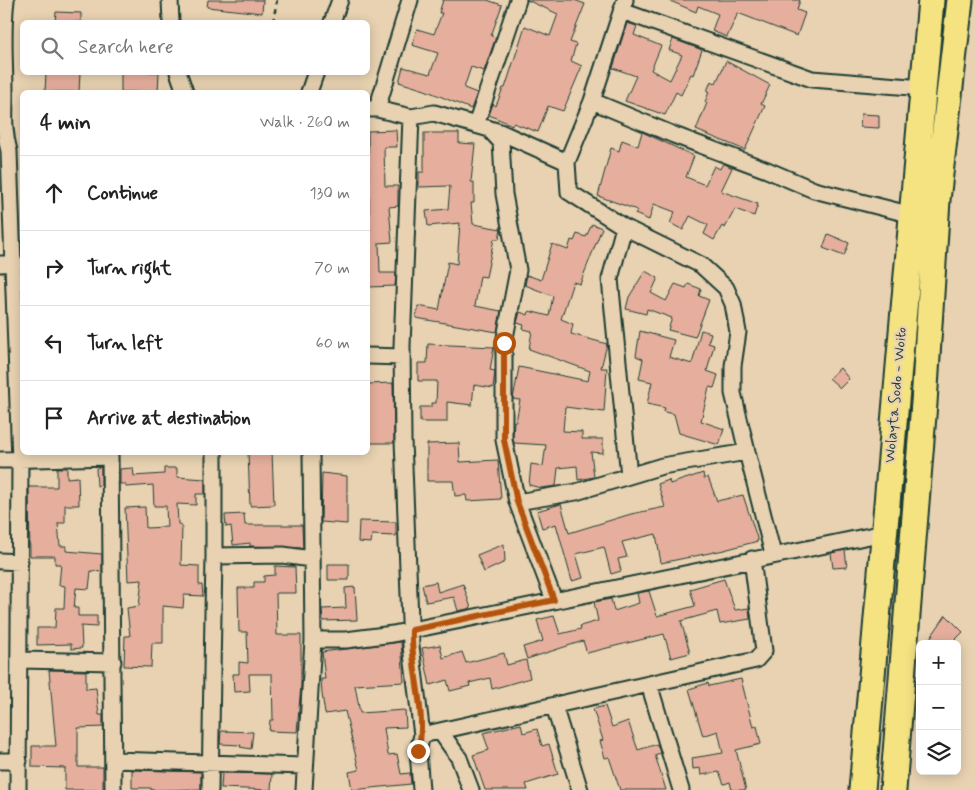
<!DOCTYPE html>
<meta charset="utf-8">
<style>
:root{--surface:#fff;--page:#f2f2f2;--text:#222;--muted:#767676;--line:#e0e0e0}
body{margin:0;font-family:Mynerve,sans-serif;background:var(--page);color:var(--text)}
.controls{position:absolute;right:15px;bottom:15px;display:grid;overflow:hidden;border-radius:8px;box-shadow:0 2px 12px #0003}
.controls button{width:45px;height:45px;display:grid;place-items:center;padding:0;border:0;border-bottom:1px solid var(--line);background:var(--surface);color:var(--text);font:25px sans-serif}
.stop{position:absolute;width:15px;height:15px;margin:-11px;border:4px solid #b45309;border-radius:50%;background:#fff}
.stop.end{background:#b45309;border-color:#fff;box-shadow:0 1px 5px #0008}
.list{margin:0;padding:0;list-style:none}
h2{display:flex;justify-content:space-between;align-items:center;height:65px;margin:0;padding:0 20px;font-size:21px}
h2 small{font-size:16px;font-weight:400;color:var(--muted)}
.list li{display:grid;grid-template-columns:32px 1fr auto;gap:15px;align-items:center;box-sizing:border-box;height:75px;padding:0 20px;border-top:1px solid var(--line)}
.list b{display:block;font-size:19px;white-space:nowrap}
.list em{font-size:16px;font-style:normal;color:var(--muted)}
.icon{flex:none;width:28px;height:28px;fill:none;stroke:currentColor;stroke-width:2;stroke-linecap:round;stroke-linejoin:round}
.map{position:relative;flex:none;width:976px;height:790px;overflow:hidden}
.search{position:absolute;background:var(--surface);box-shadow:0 2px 12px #0003;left:20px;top:20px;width:350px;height:55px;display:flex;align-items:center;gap:12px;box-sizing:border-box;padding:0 18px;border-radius:8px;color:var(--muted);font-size:19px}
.panel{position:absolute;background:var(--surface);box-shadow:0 2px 12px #0003;left:20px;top:90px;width:350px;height:365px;border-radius:8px}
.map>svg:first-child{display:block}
</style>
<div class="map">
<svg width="976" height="790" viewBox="0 0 976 790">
<rect width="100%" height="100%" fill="#e8d2b1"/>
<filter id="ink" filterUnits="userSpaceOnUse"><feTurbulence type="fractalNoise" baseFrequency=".02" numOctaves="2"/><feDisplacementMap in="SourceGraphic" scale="10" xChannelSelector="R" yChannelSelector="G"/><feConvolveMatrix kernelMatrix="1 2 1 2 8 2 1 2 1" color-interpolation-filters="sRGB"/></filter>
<g filter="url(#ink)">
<path fill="#e6af9d" stroke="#1f3d34" d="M208,0H263L262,13L207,7Z
M443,0H487L502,5L491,36L496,37L484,71L471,67L464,88L477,93L471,109L425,90L399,82L403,67L430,74L438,53L412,45L417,29L434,34L442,13H439Z
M527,0H574L585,4L570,42L576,44L571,61L582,66L563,111L548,106L538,132L513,123L512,125L489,115L493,104L496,106L503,88H505L525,26L550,36L558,14Z
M668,0H800L797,10L805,13L797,36L738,13L727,37L712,31L718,14L698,6L696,12Z
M56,12L81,13V22H55Z
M627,23L637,26L634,35L661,46L651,70L670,80L682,55L669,50L673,39L702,50L693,75L691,74L681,95L676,92L665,115L625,101L636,76L613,68Z
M726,61L770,85L761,104L765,106L745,150L696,130L707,103L705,102L709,92L707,91L711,81L716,83Z
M80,72L79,92H45L46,73Z
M121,72H159L158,92H121Z
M861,114L879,115V128L860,127Z
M396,130L397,147H384L385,186H398V206L389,207L392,242L379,243L380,273H396L395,286L368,287V246H370L368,131Z
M642,132L694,156L686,177L705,185L714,166L720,169L723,163L732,168L721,191L758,204L754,216L735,209L725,228L722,226L714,240L704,234L708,225L690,216L683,230L670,223L675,212L654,204L649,220L635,214L637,210L598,196L611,148L619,151L622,140L638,146Z
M424,133H459V143L475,144L471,182H474V203H471L473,224L501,229L499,239H494L486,277L480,276L475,306L501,311L497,332L416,318L418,306L439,310L448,262L457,264L460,223L428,226L426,211L448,209L450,186L419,187V172H424Z
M592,224L602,228L580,284L573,282L561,319L573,324L571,334L607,344L601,368H607L604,412L565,407L563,431L582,432V439H603V453L591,452L594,477L578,480L577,466L558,468L556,486L541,488L529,485L531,464L543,466L546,445L514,443L513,439L514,421L516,422L520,400L513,399L519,367L588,381L590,371L529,349L532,331L523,329L524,325L517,323L520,312L528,315L529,311L549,316L553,296L525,285L527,275L541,280L552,244L568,250L571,240L574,241L577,234L586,237Z
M828,234L849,243L844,256L823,248Z
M645,271L658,278L651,293L666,301L675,284L686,288L688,284L701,289L699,296L709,300L695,337L668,330L672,318L647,309L646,314L626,309L629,297Z
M701,330L711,333L708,343L714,345L707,371L718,375L714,388L709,387L701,421L724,429L719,445L679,433L674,414L664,412L665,408L647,404L652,382L639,379L643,359L636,356L640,331L674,340L669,357L692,364Z
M428,344L494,347L490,370L495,371L493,388L474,385L472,405L447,402V422H420V407H431V403H436L437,381H418V363H427Z
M840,368L849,379L840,388L829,378Z
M393,383L394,443H368V384Z
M459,443L460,462L498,460L501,499L467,501L466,495L455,496L453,481H427V444Z
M248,452H272L274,505L250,506Z
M101,467V485L97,486L96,468Z
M57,468H67V478L78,477L79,505H65V523H58L60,546H66V551L102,554V572L91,571L89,589L76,588L74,608H78V616H97V627L81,626L82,648L71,649V644L37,645V628H55L56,608H64L65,586L59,585L61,564H55V556H30L29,487H57Z
M133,468L134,476L164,474V468H177V477L205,479V494H196V505L177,504L178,524L182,525L181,565L199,566V585H202L203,596L184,595L183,608L163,606V643H152L151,667L124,666L125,636H130L127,608L139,606L142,580L128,581L125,508L145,507L146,528L167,527L166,506H154L153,485L126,487L125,484H120V469Z
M322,473L347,476V524L321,522Z
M703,473L704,479L708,477L717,501L743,495L758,541L724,550L661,563L656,534L622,542L627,557L618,559L621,571L611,574L604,547L576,554L583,578L572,581L556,524L542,528L537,511L561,504L569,533L631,514L665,507L658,484L669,480L670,484Z
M244,514L245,525H302L303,548L250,546V543L233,545L231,526L226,527L225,515Z
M359,521L396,522V536L372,535L371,543L358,542Z
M504,544L505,562L484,572L477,555Z
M845,550L847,567L833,568L831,553Z
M328,564H349V580H328Z
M275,566L295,567L296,593H276L277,635H301V685L297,732L269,731L270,720H273L272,674H249L250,691L234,692L233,674H239V662L248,663L247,632H239L238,588H254V582H264V576L275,575Z
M724,579L735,610L749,608L750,619L720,624L717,611L681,621L690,653L671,658L664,634L587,653L583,641L527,659L523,647L543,641L537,620L554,616L560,634L581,629L580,626L598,621L594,602L611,599L614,611L639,603L637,593L649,591L657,616L695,606L690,589Z
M436,582L438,592L463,584L471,608L458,611L454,597L426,602L422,585Z
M355,587L357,620L323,621L322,609L346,608L345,588Z
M946,615L963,632L951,644H926Z
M401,642L404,682L355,685L360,713L405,710L406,727L384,728L388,755L397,754L401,774L410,773L411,784L352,790L349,772L359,770L345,711L325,714L322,694L321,679H325L322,652Z
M440,645L443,658L462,652L466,663L504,653L507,665L526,660L530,678L492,689L490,678L469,683L470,686L450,691L447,680L430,685L422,648Z
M49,670L86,671V689L96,688L99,715H103V727L78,728V767H103V790H65V768L32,767V746H56Z
M741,679L753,727L757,726L761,744L736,750L746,790H732L730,782L724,784L719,772L701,775L700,768L693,769L692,758L723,753L718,731L703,736L689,689L708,683L709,686Z
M605,706L612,727L628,721L638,750L657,744L660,753L655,755L666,790H620L609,757L605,758L600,741L603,740L593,709Z
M521,724L523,733L537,729L542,746L549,744L558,774L526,784L528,790H485L473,755L489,750L483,733Z
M221,731L253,732L251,749L240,747L241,745L220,744Z
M132,770L201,772V789L151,790V788H132Z
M222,773L272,774L271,790L221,788Z"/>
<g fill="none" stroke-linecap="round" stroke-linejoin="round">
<g stroke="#1f3d34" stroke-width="19">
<path id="minor" d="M6,0C2,31 5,62 5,94C5,117 3,128 9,151L20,461L18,790
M170,0L171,22
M622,11L812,79L923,88
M332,22L340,0
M178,72L185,92
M309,92L316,72
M592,101L674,135L767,170L814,190L912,215
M368,109H377L410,0
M377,109L411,117L434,113L500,132L567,162L569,192L624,227
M411,117L402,346L403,440L411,646L422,735L418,751L421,790
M476,125L518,0
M488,128L501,142L504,194L518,270L504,343V440L517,502L554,600
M567,162L592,101L625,0
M0,264L15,263
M368,356L402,357
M110,452L113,790
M0,460L110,457
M629,476L610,279L624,227L701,265L726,288L733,304L738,332L733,366V393L747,452
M517,502L576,492L662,466L747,452L773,554
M214,556L283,555L311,559
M0,561L20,562
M313,640H346L393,634L884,533
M20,660L113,662
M649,684L681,790
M554,706L580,790
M440,731L459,758L471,790
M422,735L756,660L764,651L752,559
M114,760L304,766
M0,761H19
M210,790L214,556V452
M304,790L313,640L311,452"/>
</g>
<g stroke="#1f3d34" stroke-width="29">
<path id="trunk" d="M862,790L931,0
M893,790L924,403L937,200L960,0"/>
</g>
<path stroke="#1f3d34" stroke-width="2.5" stroke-dasharray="5 4" stroke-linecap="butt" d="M273,22L277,0"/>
<use href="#minor" stroke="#e8d2b1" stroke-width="15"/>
<use href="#trunk" stroke="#f5e382" stroke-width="25"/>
</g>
</g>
<g fill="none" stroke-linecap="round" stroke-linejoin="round" filter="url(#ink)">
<path stroke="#b45309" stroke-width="6" d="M418,751C428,714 410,669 412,630L554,600L517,502L504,440V343"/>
</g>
<g text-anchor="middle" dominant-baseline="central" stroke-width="4.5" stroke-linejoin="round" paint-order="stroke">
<g font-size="15" fill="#1f3d34" stroke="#e8d2b1">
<text transform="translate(896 395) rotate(-85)">Wolayta Sodo - Woito</text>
</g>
</g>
</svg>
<div class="controls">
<button>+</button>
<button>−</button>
<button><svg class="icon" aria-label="layers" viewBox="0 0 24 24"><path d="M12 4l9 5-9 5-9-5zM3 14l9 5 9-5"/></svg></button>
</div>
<div class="stop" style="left:504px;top:343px"></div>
<div class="stop end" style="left:418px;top:751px"></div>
<div class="search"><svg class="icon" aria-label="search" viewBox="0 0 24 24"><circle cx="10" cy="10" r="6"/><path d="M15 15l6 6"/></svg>Search here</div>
<section class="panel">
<h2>4 min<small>Walk · 260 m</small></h2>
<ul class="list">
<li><svg class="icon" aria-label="ahead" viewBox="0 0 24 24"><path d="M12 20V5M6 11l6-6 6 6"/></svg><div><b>Continue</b></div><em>130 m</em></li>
<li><svg class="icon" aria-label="right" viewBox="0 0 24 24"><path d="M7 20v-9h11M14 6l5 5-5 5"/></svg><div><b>Turn right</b></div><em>70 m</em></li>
<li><svg class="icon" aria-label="left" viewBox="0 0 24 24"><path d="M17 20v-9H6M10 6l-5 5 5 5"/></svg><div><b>Turn left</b></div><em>60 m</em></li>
<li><svg class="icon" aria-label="arrive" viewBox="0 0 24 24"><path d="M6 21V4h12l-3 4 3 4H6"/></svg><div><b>Arrive at destination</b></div></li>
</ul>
</section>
</div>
